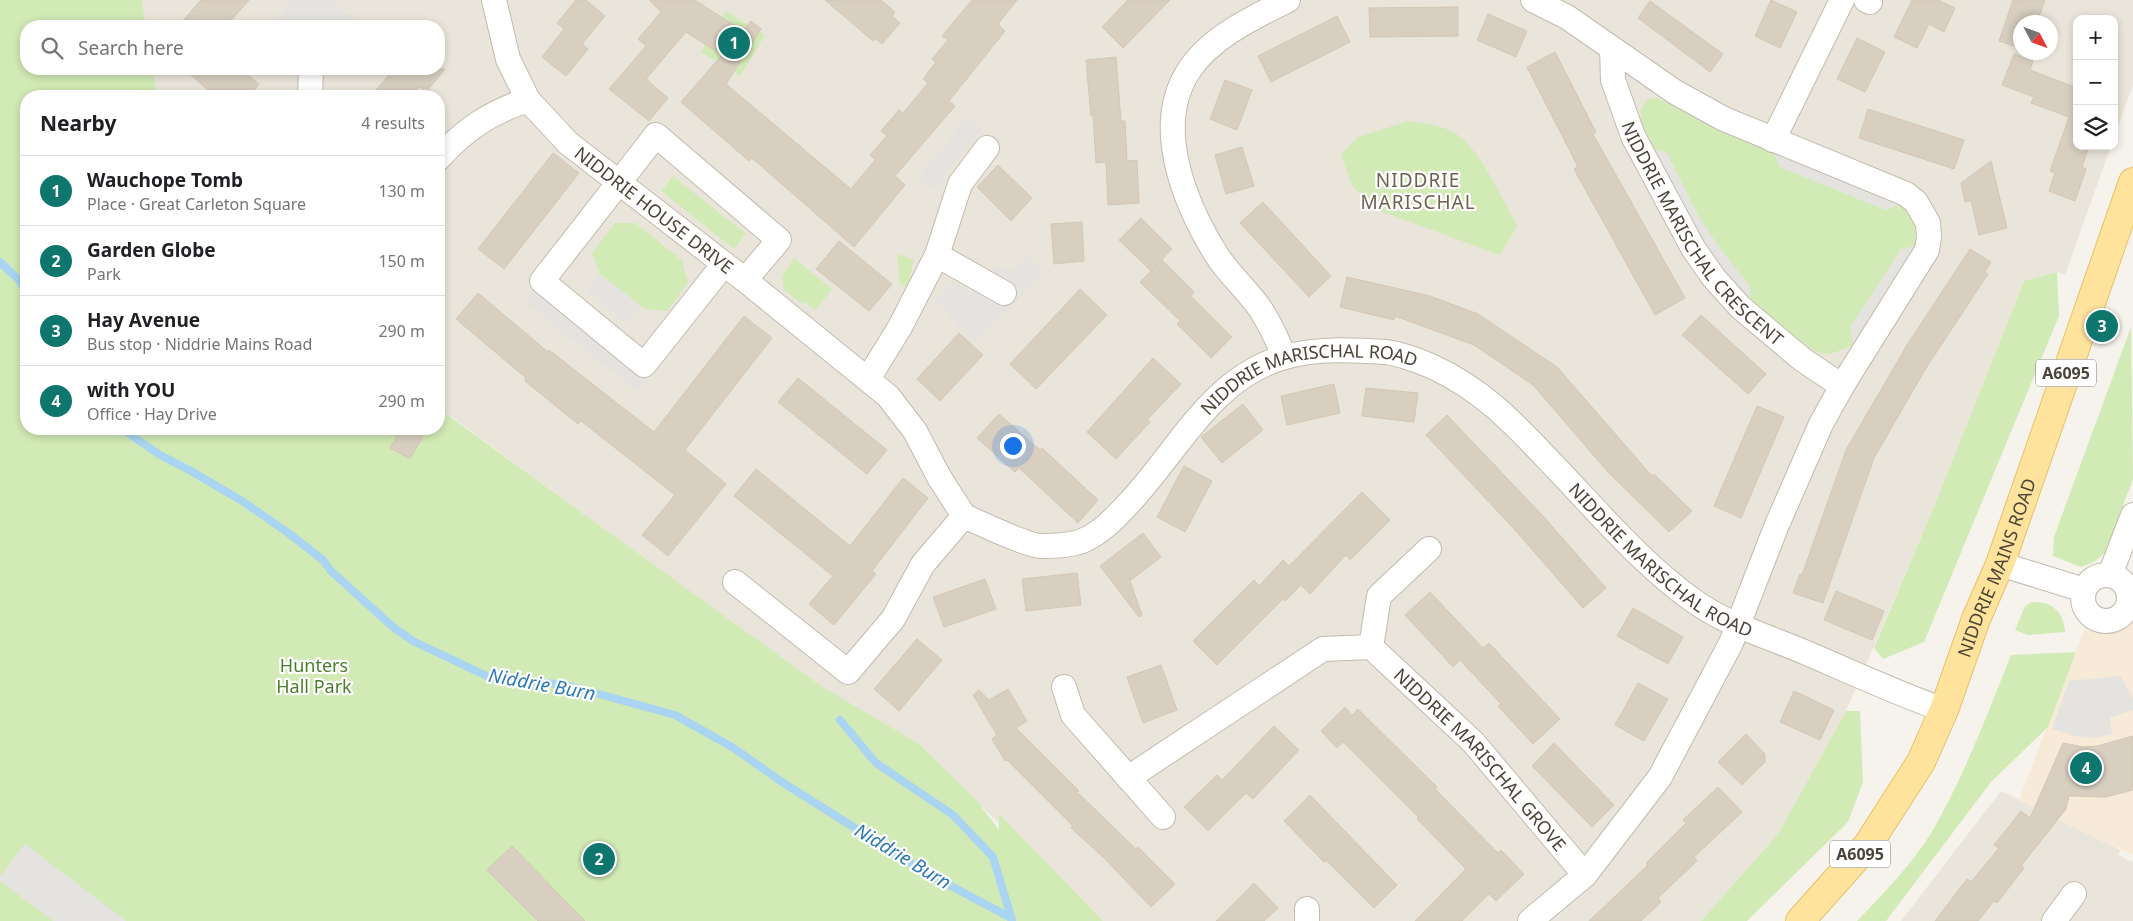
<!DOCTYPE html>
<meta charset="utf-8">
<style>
:root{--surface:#fff;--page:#f2f2f2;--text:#202124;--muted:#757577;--line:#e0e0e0;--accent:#0f766e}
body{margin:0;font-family:"Noto Sans",sans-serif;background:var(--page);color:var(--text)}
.controls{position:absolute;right:15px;top:15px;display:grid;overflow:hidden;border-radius:10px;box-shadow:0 2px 8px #0003}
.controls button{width:45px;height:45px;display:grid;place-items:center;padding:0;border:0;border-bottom:1px solid var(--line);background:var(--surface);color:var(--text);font:25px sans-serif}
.compass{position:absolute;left:2013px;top:15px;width:45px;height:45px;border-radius:50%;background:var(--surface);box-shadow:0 2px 8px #0003;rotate:131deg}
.you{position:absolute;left:1012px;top:445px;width:18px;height:18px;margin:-12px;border:4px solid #fff;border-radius:50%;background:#1a73e8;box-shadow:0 0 0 8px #1a73e833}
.badge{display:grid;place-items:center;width:32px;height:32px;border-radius:50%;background:var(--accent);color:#fff;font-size:16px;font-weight:700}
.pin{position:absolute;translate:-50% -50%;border:2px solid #fff;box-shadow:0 1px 5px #0006}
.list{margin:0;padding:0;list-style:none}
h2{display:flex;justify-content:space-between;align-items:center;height:65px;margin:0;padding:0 20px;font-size:21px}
h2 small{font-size:16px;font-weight:400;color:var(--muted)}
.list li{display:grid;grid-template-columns:32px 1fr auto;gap:15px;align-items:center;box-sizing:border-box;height:70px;padding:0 20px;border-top:1px solid var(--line)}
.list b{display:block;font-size:19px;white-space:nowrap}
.list p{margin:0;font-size:16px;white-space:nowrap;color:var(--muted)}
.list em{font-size:16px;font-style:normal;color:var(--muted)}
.icon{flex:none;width:28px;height:28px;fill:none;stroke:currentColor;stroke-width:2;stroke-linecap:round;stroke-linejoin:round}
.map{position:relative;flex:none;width:2133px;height:921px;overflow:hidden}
.search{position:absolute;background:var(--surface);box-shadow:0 2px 8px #0003;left:20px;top:20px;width:425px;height:55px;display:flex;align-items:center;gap:12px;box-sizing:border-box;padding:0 18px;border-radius:20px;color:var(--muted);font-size:19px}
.panel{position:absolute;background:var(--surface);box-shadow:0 2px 8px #0003;left:20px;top:90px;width:425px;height:345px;border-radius:20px}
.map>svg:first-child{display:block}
</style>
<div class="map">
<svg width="2133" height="921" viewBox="0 0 2133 921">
<rect width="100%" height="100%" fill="#f6f3ec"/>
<path fill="#eae5da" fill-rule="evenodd" d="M142,0H2133V85L2114,137V19H2077V146H2111L2065,275L2057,272L2024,281L1935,504L1846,711L1778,834L1701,921H1097L919,744L821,688L439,408V96H157L153,69H439V26H146ZM2020,22H2050V52H2020Z
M2001,791L2121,850L2118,855L2133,862V921H1901Z"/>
<path fill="#f7ead8" d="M2133,616V855L2019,800L2087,622L2109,628L2126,623Z"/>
<path fill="#d2eab5" d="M0,0H142L146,26H26V69H153L157,96H26V429H439V409L821,686L919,744L978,802L999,830V814L1103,921H0Z
M726,11L765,35L740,76L701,52Z
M1657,98L1718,130L1774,153L1780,167L1886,210L1899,204C1914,217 1916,227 1915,246L1901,249L1851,326L1853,345L1831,354L1816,352L1750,301L1697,214L1667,153L1655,150L1642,123L1640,110L1647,100Z
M1408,121C1426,123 1449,126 1463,139C1483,157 1504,202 1517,226L1500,255L1377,210L1353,187L1341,155L1356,138Z
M673,176L746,234L734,249L661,191Z
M615,223H635L682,260L688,283L667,311L645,309L641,306L600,274L592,253Z
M897,254L914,260L907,287L900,284Z
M794,258L832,289L815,310L805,302L803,304L784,290L782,276Z
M2057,272L2059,316L1924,642L1883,659L1874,648L1935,504L2024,281Z
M2131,327L2133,479L2106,552L2094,562L2081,567L2053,556L2054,537Z
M2032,602C2052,601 2064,612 2065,632L2028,635L2015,630L2025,606Z
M2076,652L2048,727L1991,782L1886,921H1857C1884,893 1913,863 1933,830C1965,774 1987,715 2011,655Z
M1846,711H1860L1863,782L1848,822L1747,921H1701L1778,834Z"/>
<path fill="#e5e3e0" d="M293,0H331L363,26H329L322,20L317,26H272Z
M967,117L982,129L934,190L919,177Z
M1655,150L1667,153L1697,214L1722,251L1750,286V301L1712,257L1688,218Z
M1774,153L1899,204L1886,210L1780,167Z
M1915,246L1853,345L1851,326L1902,249Z
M1025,256L1044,273L975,343L935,301L954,282L970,292L995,266L1006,270L1014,268Z
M600,274L641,306L627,324L586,291Z
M536,286L650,375L637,391L524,302Z
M2120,676L2133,698V710L2110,718L2112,734L2097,738L2076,736L2052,729L2069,681Z
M25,844L126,921H53L0,881V876Z"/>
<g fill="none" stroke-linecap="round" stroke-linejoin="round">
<path stroke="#a9d4f2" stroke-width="8" d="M0,262L19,280L26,291
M122,429L160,455L191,471L242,501L287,532L323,560L331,571L393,627L413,641L491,678L566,685L675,715L732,747L782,782L923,871L1011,918
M840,720L876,763L953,815L993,857L1012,920"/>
</g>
<path fill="#d8cfc1" stroke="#d3c7b4" d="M201,0H249L226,26H178Z
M576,0H586L605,16L582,44L588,49L566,76L542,57L564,29L557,23Z
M649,0H695L743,31L751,21L761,29L726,84L851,189L875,160L870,155L887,136L881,131L899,110L903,113L928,83L923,79L936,62L932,59L948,40L942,36L972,0H1017L998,24L1005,31L949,101L955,106L895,176L905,185L854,247L752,158L749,161L681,102L722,55L686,32L646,79L668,98L649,121L609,89L646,46L638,39L661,12Z
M825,0H881L895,12L892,16L900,23L882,44L875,38L873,41Z
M1128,0H1170L1123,48L1102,27Z
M1771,0L1797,12L1780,48L1755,36Z
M1912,0H1938L1955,8L1944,32L1929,24L1917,48L1894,37Z
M2013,0H2045L2037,22H2020V48L1999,41Z
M1650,1L1723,54L1710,72L1638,18Z
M1458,7V36L1370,37L1369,8Z
M1488,14L1527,31L1516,57L1477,40Z
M1337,16L1350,42L1271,82L1258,56Z
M1857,38L1885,52L1865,92L1837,79Z
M1555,52L1596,132L1593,134L1685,298L1655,315L1574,169L1578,167L1527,67Z
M2014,54L2033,61L2030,70L2077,88V146H2089L2082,167L2086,169L2075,201L2049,191L2055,173L2050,171L2069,117L2031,103L2034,97L2002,85Z
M1116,57L1121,121H1125L1127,161L1137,160L1139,203L1108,205L1106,162L1096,163L1093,115L1091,116L1086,60Z
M184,69H240L259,84L249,96H215Z
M394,69H445L426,92L420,87L412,96H371Z
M1225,80L1252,90L1237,130L1210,119Z
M1868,109L1964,140L1954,169L1859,138Z
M1242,147L1254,186L1226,194L1215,155Z
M553,153L579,173L504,269L478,249Z
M1991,161L2007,228L1979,235L1971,201L1965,202L1961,183Z
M998,165L1032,198L1011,221L977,187Z
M1263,202L1331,276L1309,297L1240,223Z
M1141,218L1172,249L1151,271L1119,240Z
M1082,222L1084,261L1054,264L1051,224Z
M839,241L892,284L869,311L816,269Z
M1970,249L1991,262L1985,272L1988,274L1926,368L1874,458L1823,603L1793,593L1800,574L1802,575L1846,450L1907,345Z
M1162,260L1194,292L1191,296L1232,337L1211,358L1177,324L1180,321L1140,282Z
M1347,277L1430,296L1478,314L1557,367L1652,476L1654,474L1692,511L1669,532L1608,472L1533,385L1474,345L1395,316L1394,320L1340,307Z
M1080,289L1107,315L1036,389L1010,364Z
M478,293L548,352L549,350L654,432L744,316L772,338L685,450L726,484L668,556L642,535L675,495L581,421L578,424L525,381L526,378L456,319Z
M1701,315L1766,374L1748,394L1682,335Z
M959,333L983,355L940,401L917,379Z
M1153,358L1181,384L1147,420L1150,422L1116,459L1087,432Z
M798,378L887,450L867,474L778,402Z
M1334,384L1340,413L1287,425L1281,396Z
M1366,388L1418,393L1414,422L1362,416Z
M1243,404L1263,430L1222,463L1201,437Z
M1757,406L1784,417L1741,518L1714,506Z
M999,414L1040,450L1042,448L1098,500L1078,523L1019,468L1015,472L977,438Z
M1447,415L1544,517L1606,588L1583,608L1515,530L1426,435Z
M401,429H410L423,436L410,459L390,448Z
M1184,466L1212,481L1185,532L1157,517Z
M756,469L850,546L903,478L928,498L872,571L876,574L834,625L809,604L833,576L734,496Z
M1362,492L1390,520L1350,560L1346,555L1310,594L1301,585L1285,601L1283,599L1217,665L1193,641L1254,580L1259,586L1283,560L1289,566Z
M1143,533L1161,557L1131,580L1129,578L1142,615L1139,617L1100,566Z
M1077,573L1081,605L1026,611L1022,579Z
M985,579L996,609L944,627L933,597Z
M1836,591L1884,611L1872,640L1824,620Z
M1430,592L1483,648L1489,643L1560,719L1533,744L1498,706L1501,704L1460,660L1453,667L1405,615Z
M1633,608L1683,637L1668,664L1617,636Z
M917,639L942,660L899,711L874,689Z
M1161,665L1177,710L1143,723L1127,677Z
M1638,683L1668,699L1644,741L1615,725Z
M1008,689L1027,721L1016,728L1079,791L1077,792L1136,849L1138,847L1175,884L1151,907L1102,856L1071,828L1073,826L1007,760L1005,761L992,739L997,735L973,695L979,690L989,700Z
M1794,691L1834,710L1820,740L1780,722Z
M1345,707L1352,715L1358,709L1437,787L1435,789L1498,853L1501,850L1524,874L1496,901L1489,894L1462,921H1415L1466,869L1417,819L1418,817L1343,742L1337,748L1321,731Z
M1274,726L1299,750L1253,799L1246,793L1208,831L1184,807L1217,775L1222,780Z
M1746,734L1765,754V762L1742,785L1718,762Z
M2133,736V790L2106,797L2069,796L2066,809L2021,866L2024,868L1997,903L1994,901L1978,921H1935L1967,879L1971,882L1999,848L1994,845L2021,811L2030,818L2063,743L2084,747L2097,746Z
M1554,743L1614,805L1592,827L1532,766Z
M1718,787L1742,812L1694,857L1697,861L1658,898L1661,902L1641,921H1589L1648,865L1646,863L1686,823L1683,820Z
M1310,795L1397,885L1374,908L1326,860L1324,862L1284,821Z
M512,846L585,921H538L487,870Z
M1254,883L1278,908L1264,921H1216Z"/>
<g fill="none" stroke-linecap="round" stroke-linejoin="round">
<g stroke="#c2bbae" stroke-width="26">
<g id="minor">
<path id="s1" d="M494,0L508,59L528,100L568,143L745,280L888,396L915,431L939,477L964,516"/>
<path d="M1866,0L1870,2"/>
<path id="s2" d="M1612,49L1613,80L1633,136L1693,248L1714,278L1740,307L1803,360L1842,386"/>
<path d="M310,96L311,69"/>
<path d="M1773,140L1842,0"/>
<path d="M439,158C465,129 491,112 528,100"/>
<path d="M937,255L960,184L987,148"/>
<path d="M724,264L644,365L542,281L656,135L779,240L745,280"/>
<path d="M1284,357C1278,341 1270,324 1261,310C1248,290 1228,274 1216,254C1185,204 1153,127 1188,72C1209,38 1254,17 1288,0"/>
<path d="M868,379L900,327L937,255L1004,293"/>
<path id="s3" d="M964,516C980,523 1028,546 1041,546C1053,546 1072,545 1082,541C1101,533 1114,519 1128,504C1177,453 1211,377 1285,357C1317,348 1353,350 1386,352C1401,354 1417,360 1431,366C1486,391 1517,427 1558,470C1601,515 1643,565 1694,601C1726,624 1766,636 1802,651C1849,671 1896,693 1944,710"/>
<path d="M2000,564L2084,590"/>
<circle cx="2106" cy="598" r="23"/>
<path d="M2110,575L2133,515"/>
<path d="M735,582L848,672L893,619L923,564L964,516"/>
<path d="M1371,647L1379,596L1429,549"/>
<path d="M1064,687L1073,715L1163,817"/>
<path id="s4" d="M1128,778L1323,649L1371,647L1473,742L1585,875"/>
<path d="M1307,921V909"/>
<path d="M1530,921L1585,875L1660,777L1731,643L1776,527L1821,424L1842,386L1927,250L1929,237L1928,223L1916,202L1906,194L1724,119L1675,92L1567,17L1533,0"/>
<path d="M2054,921L2074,894"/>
</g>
</g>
<g stroke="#e6c16a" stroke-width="30">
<g id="primary">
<path id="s5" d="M1800,921L1867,846L1921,762L1944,710L1976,619L2000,564L2133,182"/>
</g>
</g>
<use href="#minor" stroke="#fff" stroke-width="24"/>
<use href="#primary" stroke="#ffe39c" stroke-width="28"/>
</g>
<g text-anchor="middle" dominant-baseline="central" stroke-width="4.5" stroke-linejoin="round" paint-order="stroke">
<g fill="#fff" stroke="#817c74" stroke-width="1">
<rect x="2036" y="359.5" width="60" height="27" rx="4"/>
<rect x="1830" y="840.5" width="60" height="27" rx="4"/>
</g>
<g font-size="16" font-weight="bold" fill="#4b4439">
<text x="2066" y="373">A6095</text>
<text x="1860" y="854">A6095</text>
</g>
<g font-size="18" fill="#4b4439" stroke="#fff">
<text stroke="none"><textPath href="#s1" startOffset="274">NIDDRIE HOUSE DRIVE</textPath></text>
<text stroke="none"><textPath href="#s2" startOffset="211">NIDDRIE MARISCHAL CRESCENT</textPath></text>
<text stroke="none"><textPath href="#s3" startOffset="420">NIDDRIE MARISCHAL ROAD</textPath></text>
<text stroke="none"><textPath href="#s3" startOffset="855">NIDDRIE MARISCHAL ROAD</textPath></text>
<text stroke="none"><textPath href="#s5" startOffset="409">NIDDRIE MAINS ROAD</textPath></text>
<text stroke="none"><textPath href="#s4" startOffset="439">NIDDRIE MARISCHAL GROVE</textPath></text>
</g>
<g font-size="18" fill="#4a7f2a" stroke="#fff">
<text x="314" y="665">Hunters<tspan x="314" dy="21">Hall Park</tspan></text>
</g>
<g font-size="19" letter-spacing="1" fill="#6e6250" stroke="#fff">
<text x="1418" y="180">NIDDRIE<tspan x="1418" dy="22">MARISCHAL</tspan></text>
</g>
<g font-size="19" font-style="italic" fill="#2e7ab2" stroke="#fff">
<text transform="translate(542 684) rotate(10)">Niddrie Burn</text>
<text transform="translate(903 856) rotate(31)">Niddrie Burn</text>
</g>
</g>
</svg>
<div class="controls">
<button>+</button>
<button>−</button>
<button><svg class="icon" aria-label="layers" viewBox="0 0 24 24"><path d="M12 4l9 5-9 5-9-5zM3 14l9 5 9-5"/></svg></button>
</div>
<svg class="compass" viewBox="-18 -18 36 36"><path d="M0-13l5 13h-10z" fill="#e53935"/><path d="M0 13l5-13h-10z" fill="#757577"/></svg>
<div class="you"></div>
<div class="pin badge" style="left:734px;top:43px">1</div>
<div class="pin badge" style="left:599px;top:859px">2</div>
<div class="pin badge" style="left:2102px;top:326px">3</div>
<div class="pin badge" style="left:2086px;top:768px">4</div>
<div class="search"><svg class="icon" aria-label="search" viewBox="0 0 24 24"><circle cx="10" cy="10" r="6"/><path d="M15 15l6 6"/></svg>Search here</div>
<section class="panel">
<h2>Nearby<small>4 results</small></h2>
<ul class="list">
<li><span class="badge">1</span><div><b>Wauchope Tomb</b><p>Place · Great Carleton Square</p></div><em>130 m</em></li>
<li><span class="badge">2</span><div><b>Garden Globe</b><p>Park</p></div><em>150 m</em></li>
<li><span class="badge">3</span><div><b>Hay Avenue</b><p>Bus stop · Niddrie Mains Road</p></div><em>290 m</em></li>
<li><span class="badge">4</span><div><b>with YOU</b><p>Office · Hay Drive</p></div><em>290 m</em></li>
</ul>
</section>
</div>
